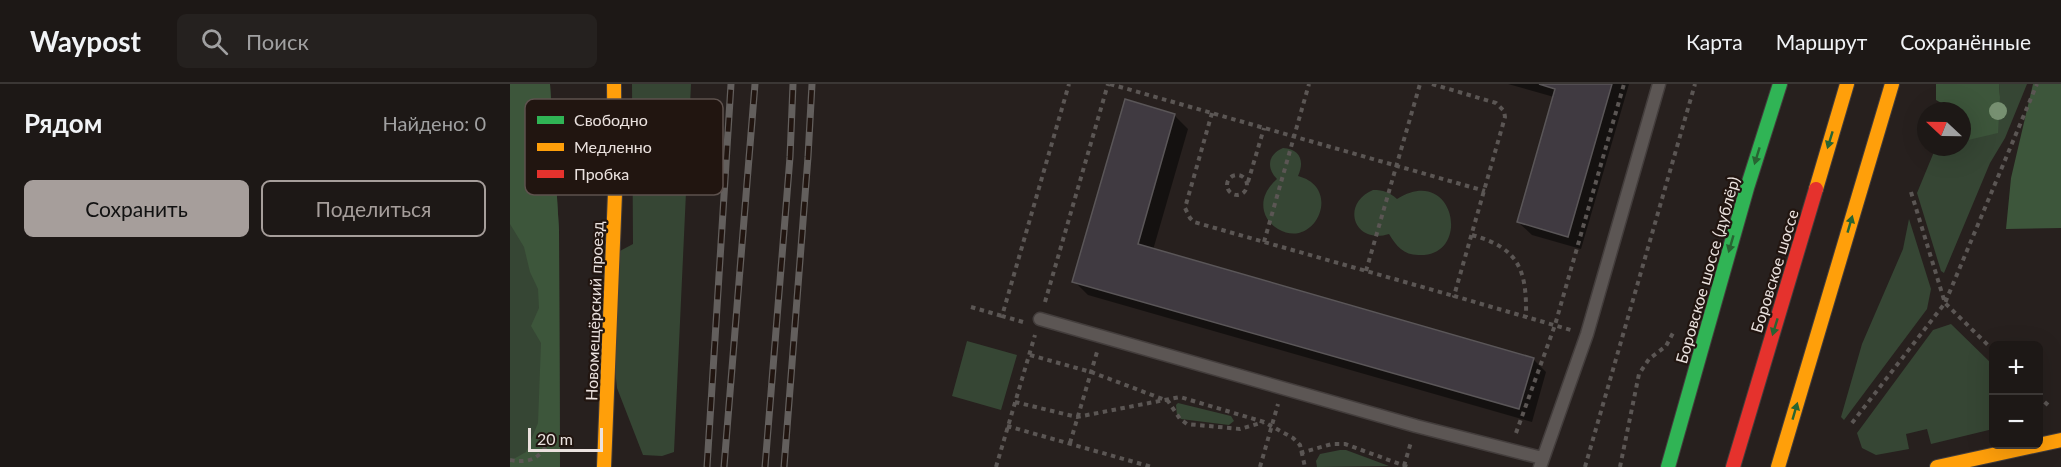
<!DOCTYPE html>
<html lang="ru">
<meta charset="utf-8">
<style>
:root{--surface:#1d1816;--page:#25211f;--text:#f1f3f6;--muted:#a0a0a1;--line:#3b3735;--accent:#a69e9b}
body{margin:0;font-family:Lato,sans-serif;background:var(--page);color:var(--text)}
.controls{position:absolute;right:18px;bottom:18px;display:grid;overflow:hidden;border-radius:9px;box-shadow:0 6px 24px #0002}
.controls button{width:54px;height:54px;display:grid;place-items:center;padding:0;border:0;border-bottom:2px solid var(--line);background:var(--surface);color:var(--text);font:30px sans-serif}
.compass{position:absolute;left:1407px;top:18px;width:54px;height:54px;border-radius:50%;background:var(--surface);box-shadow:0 6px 24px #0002;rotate:292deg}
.scale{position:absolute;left:18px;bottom:15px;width:75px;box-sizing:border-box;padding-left:6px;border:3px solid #ebe2df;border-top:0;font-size:16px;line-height:21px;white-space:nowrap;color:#ebe2df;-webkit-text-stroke:4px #211510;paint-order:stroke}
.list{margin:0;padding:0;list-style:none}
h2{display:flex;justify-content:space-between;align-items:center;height:78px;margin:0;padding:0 24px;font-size:26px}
h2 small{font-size:20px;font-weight:400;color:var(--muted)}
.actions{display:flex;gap:12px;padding:18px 24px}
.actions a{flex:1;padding:14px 0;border:2px solid var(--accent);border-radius:9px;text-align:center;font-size:21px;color:var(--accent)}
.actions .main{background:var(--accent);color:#111}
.icon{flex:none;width:33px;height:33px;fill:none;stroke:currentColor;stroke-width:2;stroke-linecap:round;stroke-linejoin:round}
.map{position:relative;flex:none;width:1551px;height:383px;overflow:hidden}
header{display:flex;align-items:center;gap:36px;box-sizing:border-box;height:84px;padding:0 30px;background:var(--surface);border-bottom:2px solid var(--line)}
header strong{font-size:28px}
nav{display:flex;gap:33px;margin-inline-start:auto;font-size:21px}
.search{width:420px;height:54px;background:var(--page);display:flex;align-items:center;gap:15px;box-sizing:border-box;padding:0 21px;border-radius:9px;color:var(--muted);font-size:22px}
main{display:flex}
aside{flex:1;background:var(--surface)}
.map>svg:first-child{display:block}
</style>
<header>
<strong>Waypost</strong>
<div class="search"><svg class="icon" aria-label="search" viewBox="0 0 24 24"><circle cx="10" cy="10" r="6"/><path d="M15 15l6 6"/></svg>Поиск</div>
<nav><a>Карта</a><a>Маршрут</a><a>Сохранённые</a></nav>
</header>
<main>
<aside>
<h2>Рядом<small>Найдено: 0</small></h2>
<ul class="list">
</ul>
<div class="actions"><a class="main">Сохранить</a><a>Поделиться</a></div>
</aside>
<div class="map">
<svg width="1551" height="383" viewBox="0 0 1551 383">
<rect width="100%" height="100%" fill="#27201e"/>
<path fill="#364634" d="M0,0H40L49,146L50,383H0Z
M122,0H181L164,368L152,372L133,371L107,304L93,176L123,160Z
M1489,0H1517L1495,54L1480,79L1434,189L1431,187L1407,109L1426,63H1452V51L1453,57L1490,13Z
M773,64C790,65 795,77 788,92C834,104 804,167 768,145C761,141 756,135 754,127C751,114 758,103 767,95C756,84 758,70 773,64Z
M863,106C874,106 879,108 887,115C945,79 963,174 908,171C894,171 886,162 879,150C844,161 830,120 863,106Z
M1399,135L1421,205L1417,225L1334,336L1331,333L1352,260L1393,165Z
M1441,240L1483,281V345L1421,360L1417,345L1396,350L1399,365L1366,371L1352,364L1347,349L1423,246Z
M457,257L507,271L491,326L442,312Z
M668,319L721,332L724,337L719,341L671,335L667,332L666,321Z
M830,366H836L879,382L807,383L806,377L810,370Z"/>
<path fill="#3d563b" d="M0,0H40L49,146L50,383H0V377L16,368L28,339L31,259L21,242L29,224L28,205L20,188L14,163L0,140Z
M1426,0H1489L1490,13L1488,49L1454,57L1452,27H1446L1426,16Z
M1523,0H1551V144L1496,145L1501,94Z"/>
<path fill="#0007" d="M998,0H1119L1071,165L1022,151L1008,138L1044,13Z
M664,31L678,45L643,166L1023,275L1036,288L1022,338L578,211L564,197Z"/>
<path fill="#403a41" stroke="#5a5658" stroke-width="1.5" d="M1029,0H1102L1058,153L1007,138L1045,5Z
M615,15L665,30L628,160L1024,274L1009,325L562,198Z"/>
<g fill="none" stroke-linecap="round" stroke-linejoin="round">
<g stroke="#433d3c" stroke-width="15">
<path id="lane" d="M530,235L906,342L1032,374
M1030,383L1077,250L1149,0"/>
</g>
<g stroke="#433d3c" stroke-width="16">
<path id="fast" d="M1158,383L1237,104L1270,0"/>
</g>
<g stroke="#433d3c" stroke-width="16">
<path id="slow" d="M1306,105L1337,0
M94,383L105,109L104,0
M1268,383L1382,0
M1427,383L1551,356"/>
</g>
<g stroke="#433d3c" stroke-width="16">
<path id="jam" d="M1223,383L1306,105"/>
</g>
<path stroke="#5b5654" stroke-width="4" stroke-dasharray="4.5 4.5" stroke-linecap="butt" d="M600,0L975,107
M922,0L986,19L994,27L995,33L944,212L1061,246
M702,29L675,124L680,134L684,138L944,212
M717 101a10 10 0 1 1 20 0a10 10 0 1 1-20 0Z
M738,98L754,44
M1401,108L1435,219L1484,267
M962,151C1009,164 1017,186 1016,233
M754,158L799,0
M856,187L910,0
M535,218L598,0
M461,223L492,232
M513,238L492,232L559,0
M520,271L581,288L658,317L670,335L677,340L730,345L754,338
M1528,312L1539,322
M505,318L567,333L670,313L754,338L783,354L790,361L795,383
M1342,339L1435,219L1527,0
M497,342L642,383
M1006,349L1045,241L1114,0
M560,359L587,268
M790,369L822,360H835L898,383
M0,376C22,380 31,373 41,354
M894,382L901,358
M486,383L525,251
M750,383L768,320
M1075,383L1185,0
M1110,383L1129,290L1139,275L1156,262L1163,249"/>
<use href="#lane" stroke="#5c5654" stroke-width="12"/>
<use href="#fast" stroke="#30b455" stroke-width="14"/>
<use href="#slow" stroke="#ff9f0a" stroke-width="14"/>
<use href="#jam" stroke="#e5322d" stroke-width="14"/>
<g stroke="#635f5d" stroke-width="7">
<path id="rail" d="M197,383L221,0
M214,383L245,0
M255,383L280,73L283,0
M274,383L298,73L302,0"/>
</g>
<use href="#rail" stroke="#211510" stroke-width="4.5" stroke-dasharray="14" stroke-linecap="butt"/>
</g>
<circle fill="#779071" cx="1488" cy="27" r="9"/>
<defs><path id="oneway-solid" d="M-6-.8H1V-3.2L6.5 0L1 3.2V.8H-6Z" transform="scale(1.5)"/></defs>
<g fill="#286432">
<use href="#oneway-solid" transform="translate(1320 56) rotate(107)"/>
<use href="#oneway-solid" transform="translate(1247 72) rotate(107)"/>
<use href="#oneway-solid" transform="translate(1340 140) rotate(-74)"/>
<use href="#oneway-solid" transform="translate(1221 160) rotate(106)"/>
<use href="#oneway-solid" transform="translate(1265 243) rotate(107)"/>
<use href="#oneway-solid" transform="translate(1285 327) rotate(-74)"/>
</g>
<g text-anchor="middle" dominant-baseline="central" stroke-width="4.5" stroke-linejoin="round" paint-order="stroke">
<g font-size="16" fill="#ebe2df" stroke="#211510">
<text transform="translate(1197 186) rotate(-74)">Боровское шоссе (дублёр)</text>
<text transform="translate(1264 187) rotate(-73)">Боровское шоссе</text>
<text transform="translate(84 227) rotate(-88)">Новомещёрский проезд</text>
</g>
</g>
<rect x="15" y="15" width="198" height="96" rx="9" fill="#211510" stroke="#5e524e" stroke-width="1.5"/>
<rect x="27" y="32" width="27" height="8" fill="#30b455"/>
<rect x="27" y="59" width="27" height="8" fill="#ff9f0a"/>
<rect x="27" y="86" width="27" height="8" fill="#e5322d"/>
<g font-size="16" fill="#ebe2df">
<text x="64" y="42">Свободно</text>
<text x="64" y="69">Медленно</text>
<text x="64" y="96">Пробка</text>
</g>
</svg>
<div class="controls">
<button>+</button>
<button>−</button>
</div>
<svg class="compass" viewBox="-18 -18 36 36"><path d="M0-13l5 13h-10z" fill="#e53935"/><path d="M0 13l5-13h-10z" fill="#a0a0a1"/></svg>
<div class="scale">20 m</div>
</div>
</main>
